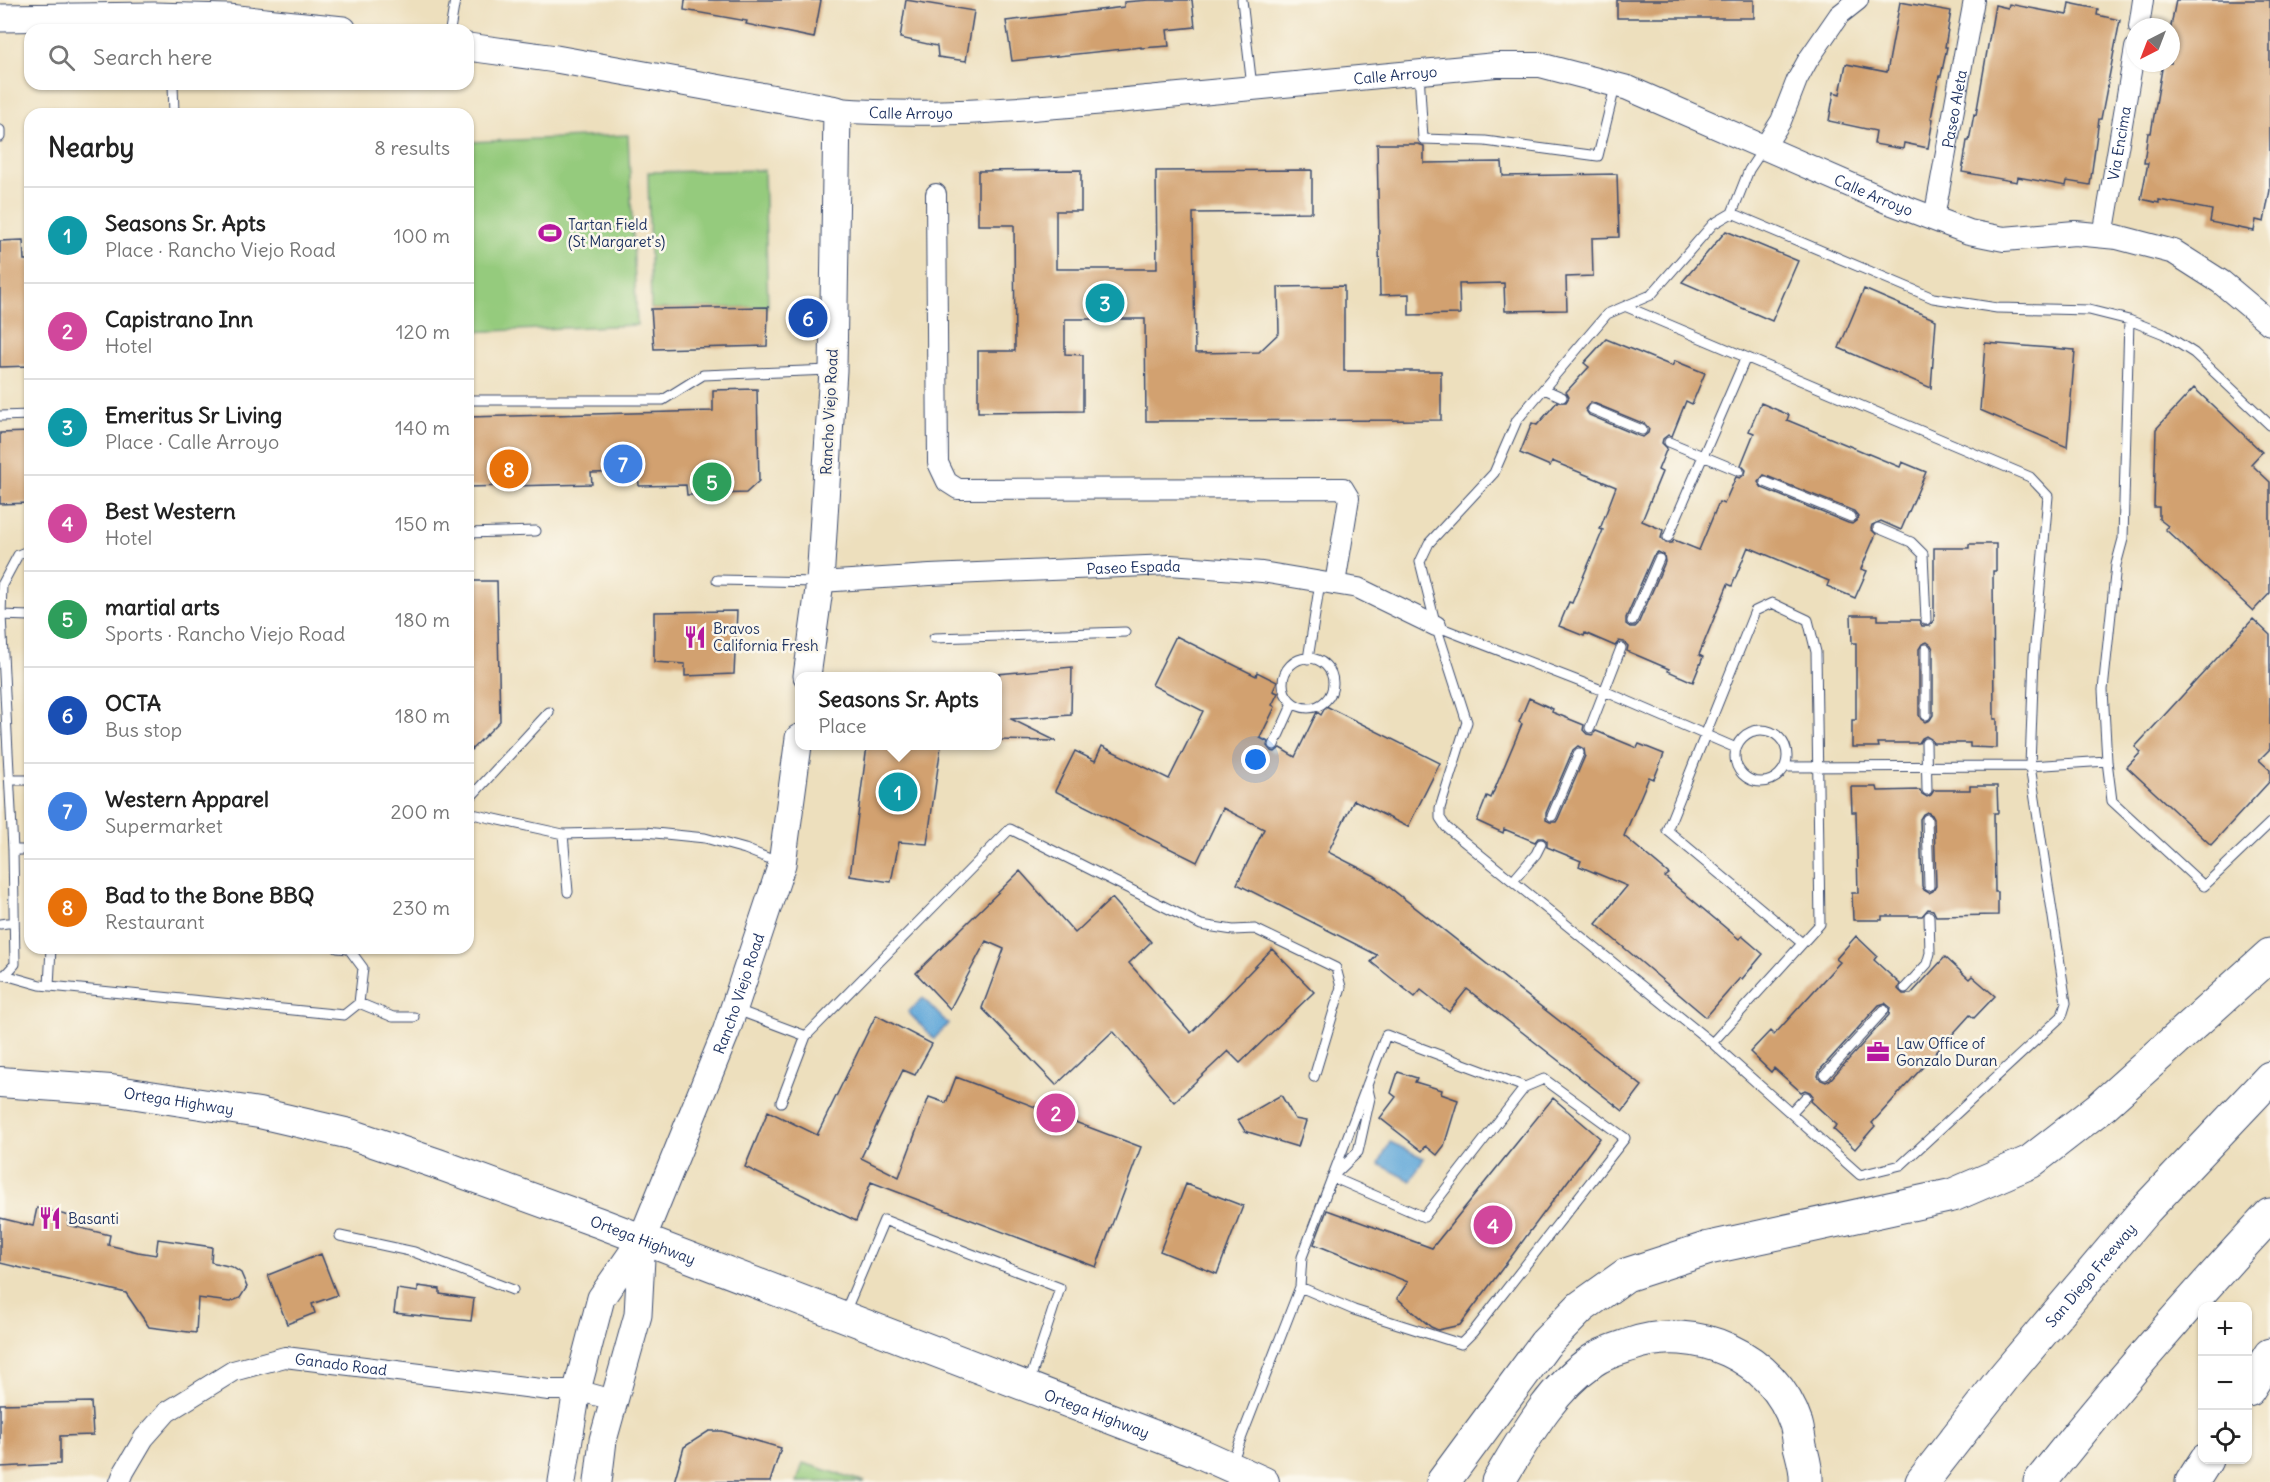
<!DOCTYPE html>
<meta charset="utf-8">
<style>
:root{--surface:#fff;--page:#f6f6f6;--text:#222;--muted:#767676;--line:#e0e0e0;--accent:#2563eb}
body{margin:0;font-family:Delius,sans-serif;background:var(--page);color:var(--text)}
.controls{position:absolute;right:18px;bottom:18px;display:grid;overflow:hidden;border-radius:12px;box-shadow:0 2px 4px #0004}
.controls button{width:54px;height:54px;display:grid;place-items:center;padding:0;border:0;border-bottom:2px solid var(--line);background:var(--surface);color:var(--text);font:30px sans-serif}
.compass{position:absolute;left:2126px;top:18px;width:54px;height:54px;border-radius:50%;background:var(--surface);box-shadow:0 2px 4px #0004;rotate:222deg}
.you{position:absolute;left:1256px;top:760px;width:21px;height:21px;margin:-15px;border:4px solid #fff;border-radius:50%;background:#1a73e8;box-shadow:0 0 0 9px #1a73e833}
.badge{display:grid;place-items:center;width:39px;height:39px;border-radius:50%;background:var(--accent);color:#fff;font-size:20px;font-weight:700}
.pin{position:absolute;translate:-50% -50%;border:3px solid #fff;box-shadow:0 2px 6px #0006}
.popup{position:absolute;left:795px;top:672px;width:207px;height:78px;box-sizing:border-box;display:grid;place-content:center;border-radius:12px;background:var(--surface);filter:drop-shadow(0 2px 4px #0005);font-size:20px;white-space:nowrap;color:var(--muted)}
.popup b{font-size:22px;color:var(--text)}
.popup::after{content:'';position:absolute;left:50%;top:100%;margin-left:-12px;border:12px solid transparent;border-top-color:var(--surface)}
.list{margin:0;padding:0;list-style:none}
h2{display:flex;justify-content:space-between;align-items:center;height:78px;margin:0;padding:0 24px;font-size:26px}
h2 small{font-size:20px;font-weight:400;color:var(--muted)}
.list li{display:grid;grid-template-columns:39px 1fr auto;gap:18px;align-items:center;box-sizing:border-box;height:96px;padding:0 24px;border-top:2px solid var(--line)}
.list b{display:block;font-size:22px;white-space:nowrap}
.list p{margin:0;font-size:20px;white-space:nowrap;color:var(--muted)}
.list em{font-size:20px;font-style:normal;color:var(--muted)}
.icon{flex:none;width:33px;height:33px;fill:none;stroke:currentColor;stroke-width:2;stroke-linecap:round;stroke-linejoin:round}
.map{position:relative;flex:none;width:2270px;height:1482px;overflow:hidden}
.search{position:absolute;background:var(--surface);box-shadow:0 2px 4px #0004;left:24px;top:24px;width:450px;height:66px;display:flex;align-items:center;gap:15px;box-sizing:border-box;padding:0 21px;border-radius:18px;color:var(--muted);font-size:22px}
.panel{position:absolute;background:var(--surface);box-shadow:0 2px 4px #0004;left:24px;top:108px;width:450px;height:846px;border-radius:18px}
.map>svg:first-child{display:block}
</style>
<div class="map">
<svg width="2270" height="1482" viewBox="0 0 2270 1482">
<rect width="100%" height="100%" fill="#fbf7ec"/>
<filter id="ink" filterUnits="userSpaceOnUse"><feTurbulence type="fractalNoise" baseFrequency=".0167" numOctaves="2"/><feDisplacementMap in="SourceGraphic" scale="12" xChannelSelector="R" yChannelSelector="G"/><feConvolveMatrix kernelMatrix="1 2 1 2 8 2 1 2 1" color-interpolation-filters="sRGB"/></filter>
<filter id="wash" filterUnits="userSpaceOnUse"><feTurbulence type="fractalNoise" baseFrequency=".008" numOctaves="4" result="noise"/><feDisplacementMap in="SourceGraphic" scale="24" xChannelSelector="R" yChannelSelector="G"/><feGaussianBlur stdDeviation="1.35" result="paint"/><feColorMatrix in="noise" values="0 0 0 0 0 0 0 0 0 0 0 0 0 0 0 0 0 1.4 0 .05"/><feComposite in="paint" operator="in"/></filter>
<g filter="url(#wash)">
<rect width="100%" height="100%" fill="#eddfbd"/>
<path fill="#95cb7d" stroke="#587d6e" stroke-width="1.5" d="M628,135L637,325L468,332V142Z
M764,170L768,307L651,309L648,172Z
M803,1463L865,1482H797Z"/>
<path fill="#64a9d9" stroke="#406c9c" stroke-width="1.5" d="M923,998L948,1024L934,1039L908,1012Z
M1390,1142L1424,1158L1411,1181L1379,1164Z"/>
<g id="blocks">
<path fill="#d2a170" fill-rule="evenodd" d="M685,0H821L814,38L746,24L747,21L684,10Z
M906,0L974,11L966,61L938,57L937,46L900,38Z
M1149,0H1192L1195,27L1167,30L1169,46L1141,48V47L1012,61L1006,21L1124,7V2Z
M1617,0H1754V18H1617Z
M2176,0H2270V190L2264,222L2256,220L2254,231L2210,222L2212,210L2159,200V203L2141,199L2148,163H2144L2148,133H2151L2163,63H2171V26Z
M1900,2L1951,11L1945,47H1947L1941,76H1939L1931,118L1933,119L1928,148L1904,143L1903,149L1874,144L1876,131L1829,121L1834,92L1840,94L1846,64L1887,72Z
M2069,3L2098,9L2097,15L2120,20L2101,119H2099L2090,185L2067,181L2066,186L2018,177L2017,182L1962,172L1967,141H1969L1974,114L1976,115L1995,5L2008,8L2009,4L2067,15Z
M1377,144H1418L1424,146V163L1502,162L1503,176L1617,174L1619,237L1592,238L1593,276L1566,277L1567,310L1505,311L1504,283L1459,284L1460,314L1409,315V294L1380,295Z
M1081,170V211H1056V269H1157L1156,171L1312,170V212L1193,213L1195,353L1259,352L1279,333L1278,287L1344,286V371H1441V420L1146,421L1145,319H1065V354L1083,355V411L978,412V351H1015L1014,225H978V171Z
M1726,231L1798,261L1772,321L1682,282Z
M23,240L24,260H30V366L0,367V241Z
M1864,289L1936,320L1931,388L1839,348Z
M768,307L767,346L654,349L651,309Z
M1606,339L1672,366L1675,361L1705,373L1692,404L1686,401L1672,436L1668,435L1663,439L1662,443L1667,448L1658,470L1662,472L1642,521L1663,530L1661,538L1666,543H1672L1674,540L1699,550L1719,502L1724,504L1736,477L1740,478L1745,474L1746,470L1741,465L1754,433L1749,431L1761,403L1789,415L1787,420L1900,467L1902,462L1926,472L1901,530L1881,521L1872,525L1871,529L1876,534L1861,569L1867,571L1855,598L1827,586L1829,581L1748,547L1732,586L1728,584L1699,655L1703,657L1693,682L1668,671L1669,669L1627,651L1628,646L1624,642L1619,641L1615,646L1585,633L1584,636L1559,626L1569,602L1572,603L1603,530L1600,529L1616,487L1552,461L1550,466L1520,453L1532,423L1537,425L1557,402H1566L1569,397L1566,392L1589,367L1584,363ZM1591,402L1645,424L1649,429L1648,433L1643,437L1639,436L1589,415L1585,409ZM1764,475L1854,511L1858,516L1857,520L1852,524L1848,523L1762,488L1758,482ZM1658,552L1664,555L1665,562L1638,624L1635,627H1630L1626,624V618L1653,556Z
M1985,343L2075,350L2067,447L1980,410Z
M2194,388L2262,452L2251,464L2270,482V593L2253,611L2165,529L2168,526L2159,519V507H2154L2156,429Z
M757,389L759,481L746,493L687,495L686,485L639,486L638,472L591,473L592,484L468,487V417L713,411V390Z
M30,432V503L0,504V433Z
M1969,544H1996V571H1993L1994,719H1997V748L1970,747V743H1933L1931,739L1926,736L1922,738L1919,743H1878L1879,747H1852V720H1856V643H1852L1851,615H1878V620H1919L1922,626H1929L1934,620V548H1969ZM1927,642L1931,645L1933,649V715L1930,720L1925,722L1921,719L1919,715V649L1922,644Z
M468,581H497L500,721L468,753Z
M737,611L734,674L685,676V664L654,662V612Z
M2253,619L2270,635V749L2259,760L2270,770V781L2211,845L2127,767L2141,752L2135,747Z
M1176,636L1256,676L1257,672L1277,682L1273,691L1278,693L1272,705L1275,707L1260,738L1268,742L1267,746L1271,751L1275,752L1280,748L1295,757L1317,712L1321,715L1326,706L1440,763L1408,827L1354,800L1328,852L1375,876L1642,1086L1623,1111L1467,989L1449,1012L1421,990L1415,997L1371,962L1377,955L1237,884L1264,829L1223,808L1197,862L1055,791L1075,751L1095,761L1102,746L1169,779L1203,711L1152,685Z
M1072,667L1071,715L1011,719L1056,741L997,740V674Z
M1529,698L1553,709L1552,712L1584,725L1583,730L1587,734L1592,735L1596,731L1637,748L1639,744L1664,754L1654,779L1649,777L1624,836L1669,874L1665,877L1739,939L1742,936L1763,954L1742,979L1740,978L1706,1017L1596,924L1627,886L1579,866L1581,861L1547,847V841L1543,838H1538L1535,842L1504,829L1503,833L1477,821L1487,796L1491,798L1522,724L1519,722ZM1578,746L1584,749L1585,756L1558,819L1556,822H1550L1546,820V813L1573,750Z
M867,746H941L927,844L899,842L891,882L850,876Z
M1970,786H1997L1998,813H1994L1995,892H1998V915L1936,916L1933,910L1928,909L1922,916H1882V920H1853L1852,893H1858L1856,812H1852L1851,787H1877L1878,791L1920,790L1922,794L1927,797L1931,795L1934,790H1970ZM1927,812L1932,815L1934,819L1936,886L1933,891L1929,893L1924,890L1922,886L1920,819L1923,814Z
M1020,871L1075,933L1112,898L1151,942L1129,963L1191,1033L1272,949L1314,992L1240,1063L1228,1051L1174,1102L1113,1031L1056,1085L982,1008L1004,949L986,941L950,1009L916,973Z
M1856,936L1877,956L1874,960L1900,984L1898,989L1903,994H1911L1945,957L1969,979L1972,976L1995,996L1974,1018L1970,1015L1872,1123L1875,1126L1855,1149L1833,1129L1837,1125L1811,1101L1813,1096L1810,1092L1805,1090L1801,1092L1774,1068L1771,1072L1750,1052L1770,1031L1774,1035L1840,962L1836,959ZM1885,1003L1890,1007L1889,1015L1830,1080L1826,1082L1821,1080L1818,1076L1820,1070L1879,1005Z
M876,1015L932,1044L915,1075L903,1070L861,1158L899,1177L929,1097L946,1103L956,1077L1141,1147L1096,1267L871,1182L856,1221L745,1167L768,1111L817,1135Z
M1398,1072L1417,1078L1415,1082L1442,1090L1441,1094L1458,1100L1444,1146L1437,1155L1426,1146L1422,1151L1380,1118L1396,1097L1391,1093Z
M1281,1095L1295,1119L1306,1121L1298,1147L1245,1131L1238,1120Z
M1553,1098L1600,1138L1460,1325L1438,1330L1431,1327L1397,1298L1408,1282L1314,1244L1327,1210L1432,1248Z
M1186,1184L1243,1206L1217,1274L1160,1251Z
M37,1208L70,1216L68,1225L110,1235L108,1245L138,1252L156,1255L158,1239L212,1247L211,1262L232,1267L241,1273L247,1287L240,1298L230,1302L198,1298L196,1333L149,1327L126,1293L0,1263V1218L33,1226Z
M321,1254L337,1295L312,1304L315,1313L287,1324L268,1275Z
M418,1286L440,1289V1294L474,1299L471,1321L394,1313L397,1289L418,1292Z
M91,1402L93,1435L60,1436V1464L0,1467V1404Z
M709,1431H722L781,1448L770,1482H674L684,1447Z"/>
</g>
</g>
<g filter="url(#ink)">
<use href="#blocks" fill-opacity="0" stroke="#3a496c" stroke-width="1.5"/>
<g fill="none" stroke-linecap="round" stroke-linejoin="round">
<g stroke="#3a496c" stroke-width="11">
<path id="service" d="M1242,0L1252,87
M450,30L455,0
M1419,72L1423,139L1485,141L1598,156L1615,87
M173,84L174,114
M0,130V137
M1732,213L1933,298L1997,308L2089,310L2129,320L2164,334L2194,353L2270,425
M1627,307L2030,477L2048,496L2034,656L2030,766L2066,1003L2062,1016L1901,1165L1860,1175L1712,1043L1446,827L1440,818V808L1467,722L1436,626L1420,562L1429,543L1494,473L1517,420L1607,314L1651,295L1713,224L1732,213L1749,170L1763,149
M2129,320L2123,539L2116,565L2103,690L2107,761L2112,801L2204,886L2270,823
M1544,389L1562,397
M468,400H663L703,375L830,370
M1592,409L1642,430
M0,416L30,415
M1669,442L1739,471
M1765,482L1851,517
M1878,528L1911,542L1923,554L1926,620
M468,533L536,531
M1668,537L1746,357
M717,580L818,582
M0,615L30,616
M1632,621L1659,559
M1436,626L1604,691L1736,748
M934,638L1125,632
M1926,649V715
M1283 683a25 25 0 1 1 50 0a25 25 0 1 1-50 0Z
M1308,659L1320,582
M1590,728L1621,648
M1735 756a26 26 0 1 1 52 0a26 26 0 1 1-52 0Z
M1926,743L1927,790
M1274,745L1293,703
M1785,767L2030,766L2107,761
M10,780H30
M468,800L549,712
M468,813L563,834L645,832L705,838L745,849L780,863
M1552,816L1579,753
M1927,819L1929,886
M563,834L568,892
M13,850H30
M1513,881L1536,854L1541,844
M0,924L14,922
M0,975H5L15,964L13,850L1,615L2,585L18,555L30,550
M5,975L40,985L344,1015L359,1003L363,968L349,949L337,948
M49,986L51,948
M1905,988L1927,964L1930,953L1929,916
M359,1003L393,1017H414
M737,1010L806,1036
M1712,1043L1820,924L1816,652L1808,620L1772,603L1755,611L1667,830L1802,943
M1825,1075L1884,1010
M781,1102L806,1036L1010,829L1201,925L1233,930L1255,929L1336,968L1341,987L1314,1077
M1791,1113L1806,1097
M340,1236L414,1252L513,1290
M1300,1287L1354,1310L1461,1344L1473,1332L1625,1138L1544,1079L1525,1087
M845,1312L884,1220L1060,1288L1029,1383
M1232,1462L1300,1287L1302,1257L1386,1035L1525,1087L1424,1217L1332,1177L1358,1152L1370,1098L1367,1085"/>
</g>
<g stroke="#3a496c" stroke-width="22">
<g id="minor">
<path d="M2139,27L2143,0"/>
<path d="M1765,146L1781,121L1797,80L1808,60L1839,15L1858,0"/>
<path d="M936,194L938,463L947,482L958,489L1343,488L1349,498L1335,584"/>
<path id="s1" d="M1934,218L1974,0"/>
<path id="s2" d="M2103,236L2135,48"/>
<path id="s3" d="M820,582L930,575L1170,565L1262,572L1358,588L1436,626"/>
<path id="s4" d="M120,1482L124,1472L144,1438L167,1412L233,1371L285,1357L549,1390H577L613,1400"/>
</g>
</g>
<g stroke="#3a496c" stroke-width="26">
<g id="tertiary">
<path id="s5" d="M837,110C944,118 1051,107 1158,97C1270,86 1383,76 1496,65H1540L1628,88L1887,201L1969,232L2004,239L2075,233L2117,237L2174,252L2221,282L2270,323"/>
</g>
</g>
<g stroke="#3a496c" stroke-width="29">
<g id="secondary">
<path d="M0,18L154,16L228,18L343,30"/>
<path d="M468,47L556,59L837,110L833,370L820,582L807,676"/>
<path id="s6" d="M562,1482L577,1390L601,1298L642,1239L726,1032L782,864L799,738"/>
<path d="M598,1482L603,1440L638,1315L642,1239"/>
</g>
</g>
<g stroke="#3a496c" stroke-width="32">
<g id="primary">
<path id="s7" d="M0,1082L111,1090L259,1113L350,1134L438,1164L600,1223L1195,1451L1264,1482"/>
</g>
</g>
<g stroke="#3a496c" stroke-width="35">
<g id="motorway">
<path d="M2248,1390L2270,1355"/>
<path d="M1443,1482L1545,1344L1581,1307L1626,1275L1709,1248L1953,1195L2030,1162L2102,1106L2270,955"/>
<path d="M1498,1482C1524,1439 1550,1390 1592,1361C1603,1353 1618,1349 1630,1345C1695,1322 1774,1356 1796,1424C1798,1431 1799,1439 1800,1446C1803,1458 1807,1470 1806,1482"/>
<path id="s8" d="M1922,1482L2004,1377L2145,1210L2270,1078"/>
<path d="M2040,1482C2113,1390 2190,1301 2270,1215"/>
<path d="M2192,1482L2206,1460"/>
</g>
</g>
<use href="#service" stroke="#fff" stroke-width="9"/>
<use href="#minor" stroke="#fff" stroke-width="20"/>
<use href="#tertiary" stroke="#fff" stroke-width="24"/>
<use href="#secondary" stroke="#fff" stroke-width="27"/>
<use href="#primary" stroke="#fff" stroke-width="30"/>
<use href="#motorway" stroke="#fff" stroke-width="33"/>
</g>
</g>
<defs>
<g id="stadium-bare" transform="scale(1.8)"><path d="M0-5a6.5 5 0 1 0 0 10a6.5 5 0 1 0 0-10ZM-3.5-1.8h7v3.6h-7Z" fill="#b5179e" stroke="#fbf7ec" stroke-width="2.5" paint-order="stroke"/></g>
<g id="restaurant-bare" transform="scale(1.8)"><path d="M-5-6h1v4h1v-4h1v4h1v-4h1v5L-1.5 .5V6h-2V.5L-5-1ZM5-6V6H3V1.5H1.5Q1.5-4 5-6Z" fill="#b5179e" stroke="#fbf7ec" stroke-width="2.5" paint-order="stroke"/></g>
<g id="office-bare" transform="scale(1.8)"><path d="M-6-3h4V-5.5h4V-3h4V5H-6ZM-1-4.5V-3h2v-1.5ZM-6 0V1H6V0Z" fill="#b5179e" stroke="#fbf7ec" stroke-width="2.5" paint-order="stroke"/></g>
</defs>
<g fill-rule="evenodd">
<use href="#stadium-bare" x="550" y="233"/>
<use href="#restaurant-bare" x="695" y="637"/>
<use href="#office-bare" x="1878" y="1052"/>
<use href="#restaurant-bare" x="50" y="1218"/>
</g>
<g text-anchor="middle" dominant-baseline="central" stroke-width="5" stroke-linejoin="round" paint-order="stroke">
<g font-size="15" fill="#1b2f5e" stroke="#fbf7ec">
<text stroke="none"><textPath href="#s5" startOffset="560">Calle Arroyo</textPath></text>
<text stroke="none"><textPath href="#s1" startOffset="111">Paseo Aleta</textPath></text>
<text stroke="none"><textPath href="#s5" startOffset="74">Calle Arroyo</textPath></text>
<text stroke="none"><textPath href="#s2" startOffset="94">Via Encima</textPath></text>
<text stroke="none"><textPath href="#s5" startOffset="1064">Calle Arroyo</textPath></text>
<text transform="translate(829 412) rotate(-87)">Rancho Viejo Road</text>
<text stroke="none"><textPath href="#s3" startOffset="314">Paseo Espada</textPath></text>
<text stroke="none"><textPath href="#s6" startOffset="524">Rancho Viejo Road</textPath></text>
<text stroke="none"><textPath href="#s7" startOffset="180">Ortega Highway</textPath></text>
<text stroke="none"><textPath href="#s7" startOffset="666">Ortega Highway</textPath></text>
<text stroke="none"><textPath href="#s8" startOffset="267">San Diego Freeway</textPath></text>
<text stroke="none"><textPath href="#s4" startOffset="273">Ganado Road</textPath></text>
<text stroke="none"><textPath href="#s7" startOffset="1152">Ortega Highway</textPath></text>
</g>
<g font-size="15" fill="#1b2f5e" stroke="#fbf7ec" text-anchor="start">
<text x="568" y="224">Tartan Field<tspan x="568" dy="17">(St Margaret's)</tspan></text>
<text x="713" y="628">Bravos<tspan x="713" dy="17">California Fresh</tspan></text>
<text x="1896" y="1043">Law Office of<tspan x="1896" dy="17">Gonzalo Duran</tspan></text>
<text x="68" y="1218">Basanti</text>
</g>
</g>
</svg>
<div class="controls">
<button>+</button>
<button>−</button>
<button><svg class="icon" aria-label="locate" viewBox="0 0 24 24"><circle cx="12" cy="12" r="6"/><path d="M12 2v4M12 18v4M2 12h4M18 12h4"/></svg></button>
</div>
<svg class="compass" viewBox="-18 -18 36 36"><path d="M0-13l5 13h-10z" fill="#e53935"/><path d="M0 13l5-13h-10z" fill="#767676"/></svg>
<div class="you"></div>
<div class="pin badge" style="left:898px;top:792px;background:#0f9aa8">1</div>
<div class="popup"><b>Seasons Sr. Apts</b>Place</div>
<div class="pin badge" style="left:1056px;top:1113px;background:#d1479c">2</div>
<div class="pin badge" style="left:1105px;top:303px;background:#0f9aa8">3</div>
<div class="pin badge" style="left:1493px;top:1225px;background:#d1479c">4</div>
<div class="pin badge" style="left:712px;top:482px;background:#2e9e5b">5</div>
<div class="pin badge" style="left:808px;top:318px;background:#1a4fb4">6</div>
<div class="pin badge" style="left:623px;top:464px;background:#3f7fe0">7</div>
<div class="pin badge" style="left:509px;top:469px;background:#e8710a">8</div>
<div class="search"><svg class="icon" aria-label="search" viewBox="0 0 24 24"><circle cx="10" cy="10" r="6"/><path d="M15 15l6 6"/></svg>Search here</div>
<section class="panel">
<h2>Nearby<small>8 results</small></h2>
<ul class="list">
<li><span class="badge" style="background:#0f9aa8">1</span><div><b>Seasons Sr. Apts</b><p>Place · Rancho Viejo Road</p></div><em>100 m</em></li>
<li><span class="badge" style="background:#d1479c">2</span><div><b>Capistrano Inn</b><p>Hotel</p></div><em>120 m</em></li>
<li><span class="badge" style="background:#0f9aa8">3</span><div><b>Emeritus Sr Living</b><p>Place · Calle Arroyo</p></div><em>140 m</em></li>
<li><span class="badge" style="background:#d1479c">4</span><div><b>Best Western</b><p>Hotel</p></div><em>150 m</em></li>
<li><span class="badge" style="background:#2e9e5b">5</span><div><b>martial arts</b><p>Sports · Rancho Viejo Road</p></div><em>180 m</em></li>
<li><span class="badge" style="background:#1a4fb4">6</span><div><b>OCTA</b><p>Bus stop</p></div><em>180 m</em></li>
<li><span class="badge" style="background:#3f7fe0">7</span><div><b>Western Apparel</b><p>Supermarket</p></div><em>200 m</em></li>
<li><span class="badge" style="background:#e8710a">8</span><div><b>Bad to the Bone BBQ</b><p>Restaurant</p></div><em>230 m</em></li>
</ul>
</section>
</div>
